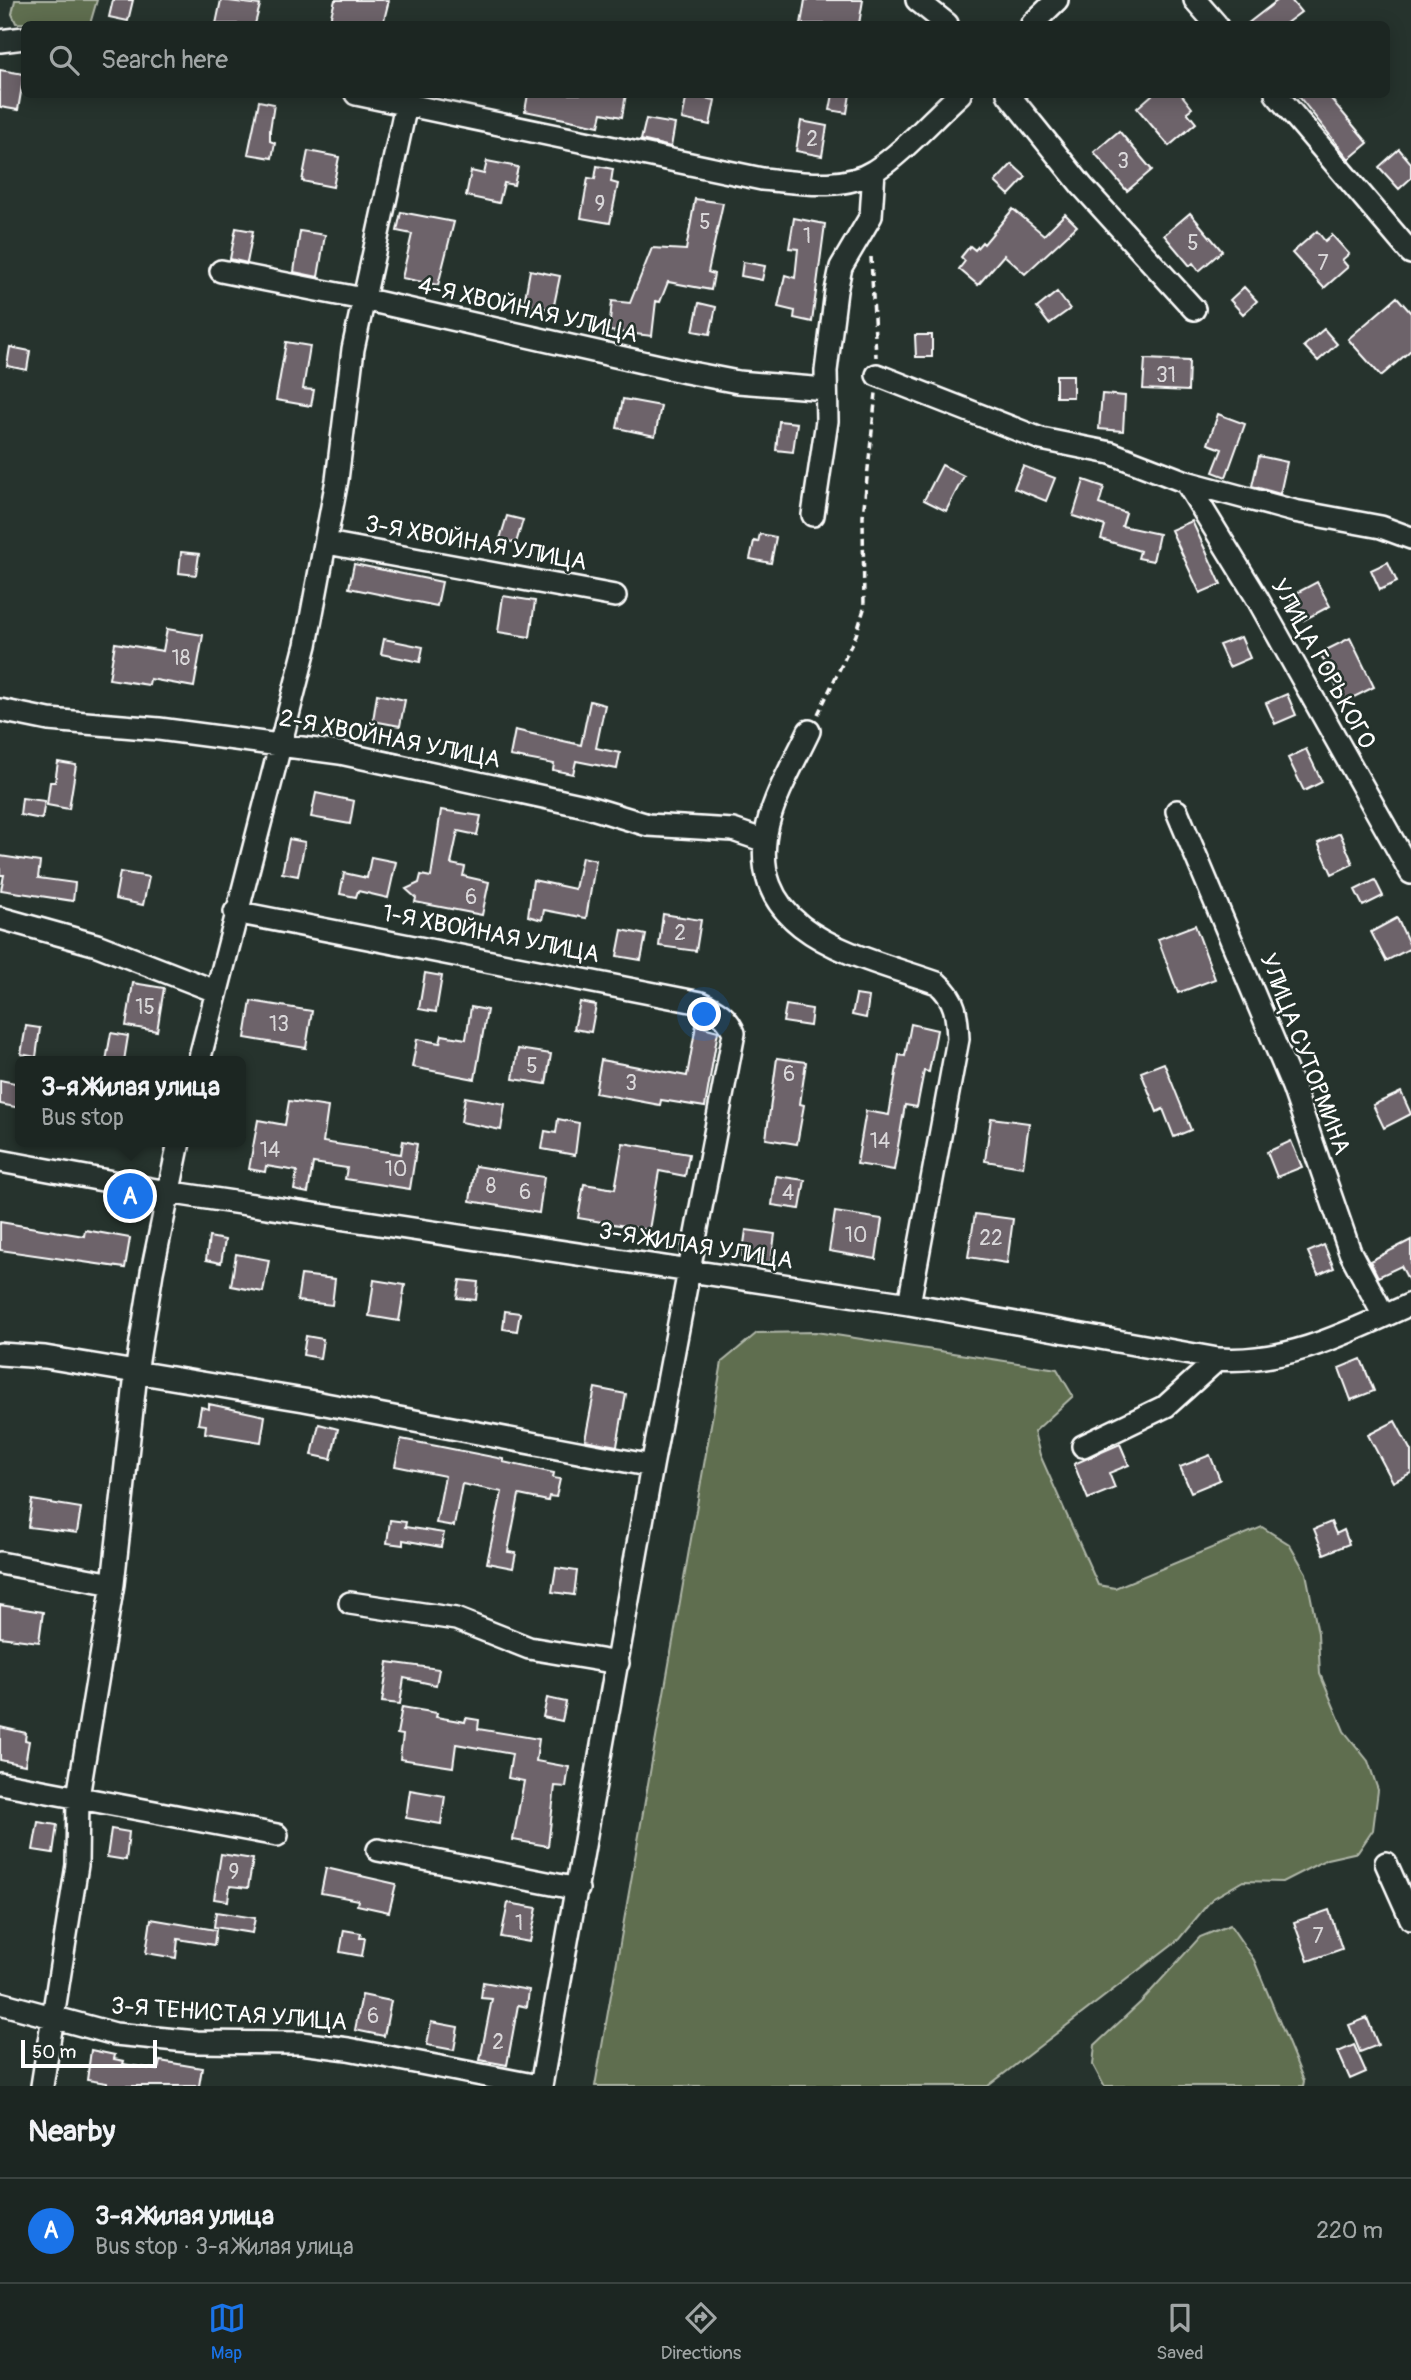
<!DOCTYPE html>
<meta charset="utf-8">
<style>
:root{--surface:#1c2622;--page:#29322f;--text:#f1f3f6;--muted:#a0a5a5;--line:#3a4340;--accent:#1a73e8}
body{margin:0;font-family:Pangolin,sans-serif;background:var(--page);color:var(--text)}
.scale{position:absolute;left:21px;bottom:18px;width:136px;box-sizing:border-box;padding-left:7px;border:4px solid #fff;border-top:0;font-size:19px;line-height:24px;white-space:nowrap;color:#fff;-webkit-text-stroke:5px #26332d;paint-order:stroke}
.you{position:absolute;left:705px;top:1015px;width:24px;height:24px;margin:-18px;border:5px solid #fff;border-radius:50%;background:#1a73e8;box-shadow:0 0 0 10px #1a73e833}
.badge{display:grid;place-items:center;width:46px;height:46px;border-radius:50%;background:var(--accent);color:#fff;font-size:23px;font-weight:700}
.pin{position:absolute;translate:-50% -50%;border:4px solid #fff;box-shadow:0 2px 7px #0006}
.popup{position:absolute;left:15px;top:1056px;width:231px;height:91px;box-sizing:border-box;display:grid;place-content:center;border-radius:10px;background:var(--surface);filter:drop-shadow(0 2px 5px #0005);font-size:23px;white-space:nowrap;color:var(--muted)}
.popup b{font-size:26px;color:var(--text)}
.popup::after{content:'';position:absolute;left:50%;top:100%;margin-left:-14px;border:14px solid transparent;border-top-color:var(--surface)}
.list{margin:0;padding:0;list-style:none}
h2{display:flex;justify-content:space-between;align-items:center;height:91px;margin:0;padding:0 28px;font-size:30px}
h2 small{font-size:23px;font-weight:400;color:var(--muted)}
.list li{display:grid;grid-template-columns:46px 1fr auto;gap:21px;align-items:center;box-sizing:border-box;height:105px;padding:0 28px;border-top:2px solid var(--line)}
.list b{display:block;font-size:26px;white-space:nowrap}
.list p{margin:0;font-size:23px;white-space:nowrap;color:var(--muted)}
.list em{font-size:23px;font-style:normal;color:var(--muted)}
.icon{flex:none;width:38px;height:38px;fill:none;stroke:currentColor;stroke-width:2;stroke-linecap:round;stroke-linejoin:round}
.map{position:relative;flex:none;width:1411px;height:2086px;overflow:hidden}
.search{position:absolute;background:var(--surface);box-shadow:0 4px 18px #0003;left:21px;right:21px;top:21px;height:77px;display:flex;align-items:center;gap:18px;box-sizing:border-box;padding:0 24px;border-radius:10px;color:var(--muted);font-size:26px}
.sheet{height:196px;background:var(--surface)}
nav{display:flex;justify-content:space-around;align-items:center;box-sizing:border-box;height:98px;border-top:2px solid var(--line);background:var(--surface);font-size:19px;color:var(--muted)}
nav a{display:grid;justify-items:center;gap:4px}
nav .on{color:var(--accent)}
.map>svg:first-child{display:block}
</style>
<div class="map">
<svg width="1411" height="2086" viewBox="0 0 1411 2086">
<rect width="100%" height="100%" fill="#26332d"/>
<filter id="ink" filterUnits="userSpaceOnUse"><feTurbulence type="fractalNoise" baseFrequency=".0143" numOctaves="2"/><feDisplacementMap in="SourceGraphic" scale="14" xChannelSelector="R" yChannelSelector="G"/><feConvolveMatrix kernelMatrix="1 2 1 2 8 2 1 2 1" color-interpolation-filters="sRGB"/></filter>
<g filter="url(#ink)">
<path fill="#5f6e50" stroke="#afb6a8" stroke-width="2" d="M15,0H97L90,24L16,23L12,14Z
M816,1332L1057,1369L1073,1396L1034,1432L1040,1455L1098,1585L1115,1588L1262,1527L1289,1544L1306,1573L1318,1633L1320,1674L1344,1731L1368,1761L1378,1790L1373,1830L1358,1852L1327,1859L1282,1882L1243,1881L1212,1899L1179,1939L988,2086H595L722,1362L757,1333Z
M1230,1925L1254,1960L1304,2081L1303,2086H1104L1093,2065L1095,2045L1141,2002L1200,1937Z"/>
<path fill="#6d636a" stroke="#fff" stroke-width="2" d="M113,0H133L128,21L109,17Z
M221,0L260,5L255,24H216Z
M335,0H389L383,24H329Z
M805,0H863L859,24H801Z
M1278,0H1291L1301,12L1285,24H1247Z
M0,70L24,74L18,110L0,107Z
M528,94H626L622,117L602,113L599,126L525,111Z
M833,94H850L847,113L830,110Z
M1153,94H1181L1192,108L1187,112L1196,123L1169,146L1137,108Z
M1297,94H1327L1368,143L1349,159Z
M687,95L715,100L710,125L682,119Z
M259,101L274,104L270,130V141L275,143L272,158L248,154Z
M646,119L675,124L671,147L641,140Z
M801,121L827,126L822,156L796,151Z
M1119,131L1152,170L1127,191L1094,152Z
M1399,149L1411,163V178L1399,189L1379,167Z
M308,151L339,157L333,187L302,181Z
M487,161L518,167L514,185L504,183L499,203L466,196L471,171L484,174Z
M1012,164L1026,177L1009,195L995,182Z
M597,166L613,169L611,182L618,184L610,223L581,218L588,178L595,179Z
M695,199L723,203L708,272L714,274L711,290L668,282L660,302L656,301L652,336L609,331L612,301L630,303L652,248L686,250Z
M1013,209L1044,235L1065,214L1077,226L1025,274L1004,255L978,285L959,269L965,261L961,257L970,246L975,250L982,242L984,244Z
M401,212L454,222L438,285L402,278L412,234L397,231Z
M1190,213L1222,251L1199,271L1193,263L1190,266L1164,235Z
M794,218L825,224L812,322L794,318L795,311L778,307L785,275L795,278L798,249L789,248Z
M236,228L253,231L247,263L230,259Z
M300,231L325,235L318,277L294,272Z
M1317,231L1325,241L1332,235L1349,254L1342,260L1348,267L1324,288L1292,253Z
M743,262L765,266L762,280L741,276Z
M530,270L560,276L553,310L524,304Z
M1244,287L1257,301L1243,314L1230,300Z
M1057,292L1070,309L1049,324L1037,308Z
M1397,297L1411,313V350L1381,376L1348,339Z
M699,303L716,307L710,334L693,331Z
M1324,329L1337,344L1318,361L1304,346Z
M915,335H932V357H916Z
M286,342L310,346L303,389L314,390L311,406L276,400Z
M10,347L30,351L27,370L7,366Z
M1145,359L1189,361L1188,391L1143,389Z
M1056,375H1073V397H1056Z
M1102,394L1125,396L1123,431L1099,429Z
M623,399L661,406L655,436L617,428Z
M1218,414L1245,424L1226,477L1213,472L1222,449L1208,444Z
M779,421L797,423L793,452L776,450Z
M1259,456L1287,462L1280,494L1252,486Z
M942,465L964,476L946,511L924,500Z
M1023,466L1055,478L1046,501L1014,488Z
M1084,480L1104,487L1099,504L1126,513L1122,526L1159,534L1153,561L1138,558L1140,551L1101,539L1105,526L1073,516Z
M507,516L523,520L516,543L500,539Z
M1192,521L1221,584L1200,593L1171,530Z
M760,534L776,537L771,563L750,559L754,541L758,542Z
M181,552L199,554L196,575L179,573Z
M1388,562L1397,582L1380,590L1371,570Z
M354,564L442,582L437,606L349,588Z
M1317,582L1330,606L1302,621L1289,597Z
M503,596L535,601L530,637L498,632Z
M167,629L203,635L194,687L150,679L149,685L109,679L115,643L163,651Z
M1241,637L1250,658L1229,667L1219,645Z
M1350,638L1374,687L1344,702L1320,653Z
M384,639L423,647L420,662L381,654Z
M377,694L405,700L400,726L373,721Z
M1287,694L1296,715L1275,724L1266,703Z
M590,701L605,705L596,748L620,753L617,769L576,761L573,774L553,770L554,764L510,756L515,730L581,745Z
M1306,749L1322,782L1304,791L1288,758Z
M58,762L76,765L69,809L47,805L50,782H55Z
M316,793L354,801L350,824L311,817Z
M22,798L45,801L42,819L20,815Z
M441,810L481,816L477,835L458,831L451,864L465,867L463,876L489,882L482,915L415,902L416,898L406,889L419,883L421,875L431,877Z
M1340,833L1353,864L1332,874L1318,843Z
M289,839L305,842L298,876L282,873Z
M0,856L40,862L38,878L75,883L73,901L1,890L4,875H0Z
M371,857L396,862L388,898L358,891L356,897L340,894L344,873L367,878Z
M582,857L596,860L586,918L544,910L542,920L528,916L533,880L575,889Z
M120,872L149,877L143,905L115,899Z
M1375,880L1383,896L1363,906L1355,890Z
M663,914L701,920L696,951L659,946Z
M1397,918L1411,948L1386,961L1371,932Z
M1195,925L1215,979L1178,993L1158,939Z
M622,930L646,935L641,960L617,956Z
M425,973L442,976L436,1012L419,1009Z
M133,983L164,988L157,1031L126,1026Z
M856,995L869,997L866,1018L852,1015Z
M251,1001L312,1011L306,1048L245,1038Z
M580,1002L596,1005L591,1032L574,1029Z
M786,1005L812,1009L810,1026L783,1022Z
M471,1007L487,1010L475,1079L412,1067L417,1039L440,1043L442,1035L466,1039Z
M911,1024L937,1030L929,1072L924,1071L917,1107L905,1105L894,1170L857,1164L866,1111L889,1115L899,1055L905,1056Z
M696,1025L718,1031L705,1107L661,1100L660,1105L595,1093L601,1060L687,1076Z
M26,1026L40,1028L36,1057L21,1054Z
M111,1033L128,1036L124,1061H106Z
M518,1049L551,1054L546,1084L513,1079Z
M777,1058L806,1062L800,1104L804,1105L797,1144L766,1139Z
M1164,1063L1191,1130L1174,1137L1163,1109L1157,1112L1141,1072Z
M0,1080L20,1084V1108L0,1104Z
M1401,1092L1411,1114L1384,1128L1373,1105Z
M465,1097L505,1104L501,1130L461,1122Z
M289,1101L328,1107L323,1142L401,1154L403,1141L417,1144L410,1189L345,1179L347,1168L313,1163L308,1193L294,1190L297,1171L266,1166L265,1172L249,1169L258,1120L285,1125Z
M991,1118L1029,1123L1023,1167L985,1161Z
M558,1119L579,1123L575,1155L542,1149L545,1131L556,1133Z
M1291,1141L1302,1167L1277,1177L1267,1152Z
M623,1143L689,1154L685,1176L659,1171L649,1230L578,1218L584,1184L615,1189Z
M475,1166L544,1177L539,1213L470,1201Z
M776,1176L805,1180L800,1209L772,1205Z
M835,1212L882,1219L876,1259L829,1251Z
M975,1214L1013,1219L1007,1263L968,1257Z
M0,1222L84,1236L85,1230L130,1238L125,1268L0,1250Z
M746,1230L775,1234L771,1263L742,1258Z
M209,1237L225,1240L221,1263L206,1260Z
M1411,1240V1285L1401,1266L1378,1277L1370,1261Z
M1324,1245L1334,1268L1318,1275L1308,1252Z
M236,1254L269,1260L263,1292L231,1286Z
M301,1275L335,1279L332,1305L297,1301Z
M374,1280L405,1285L399,1321L369,1316Z
M460,1280L478,1282L476,1300L457,1298Z
M505,1311L520,1313L517,1331L503,1329Z
M306,1336L323,1339L320,1358L303,1355Z
M1361,1359L1374,1391L1351,1400L1339,1368Z
M595,1388L626,1394L617,1446L585,1440Z
M209,1404L265,1416L261,1442L205,1433L206,1425L198,1424L201,1407L209,1409Z
M1395,1421L1411,1451V1473L1393,1482L1368,1435Z
M319,1424L338,1429L331,1459L312,1455Z
M401,1439L503,1459V1462L554,1473L553,1478L560,1479L556,1497L549,1496L548,1501L519,1495L508,1552L516,1553L513,1568L487,1563L502,1492L462,1484L454,1526L436,1523L445,1476L395,1466Z
M1120,1444L1129,1465L1109,1473L1115,1488L1088,1499L1074,1464Z
M1210,1455L1220,1480L1191,1492L1180,1467Z
M32,1500L81,1508L77,1533L28,1527Z
M390,1520L406,1522L405,1527L444,1533L441,1547L403,1540V1545L387,1543Z
M1331,1522L1336,1534L1344,1530L1349,1544L1324,1554L1314,1529Z
M556,1568L577,1571L574,1595L552,1592Z
M0,1605L43,1612L39,1642L0,1637Z
M388,1662L439,1669L436,1685L404,1678L400,1704L382,1702Z
M547,1698L566,1702L562,1721L543,1717Z
M402,1707L437,1713L436,1717L465,1722L466,1718L479,1720L478,1729L539,1739L536,1761L569,1767L566,1787L555,1786L548,1846L513,1840L524,1781L508,1778L512,1754L456,1744L453,1767L400,1759L403,1735L397,1734Z
M0,1727L26,1733L25,1740L29,1741L25,1765L0,1760Z
M410,1790L445,1796L441,1824L406,1818Z
M38,1822L57,1825L53,1853L33,1850Z
M111,1829L129,1832L126,1860L107,1857Z
M221,1854L253,1859L248,1888L230,1886L228,1901L214,1899Z
M326,1868L396,1884L389,1912L357,1905L358,1900L321,1893Z
M508,1903L537,1908L530,1942L501,1937Z
M1329,1910L1342,1949L1308,1961L1294,1922Z
M216,1912L255,1918L252,1933L214,1927Z
M151,1919L216,1930L214,1945L178,1939L176,1958L146,1953Z
M344,1930L361,1933L360,1938H365L362,1956L340,1952Z
M483,1982L529,1990L527,2007L518,2005L507,2065L480,2060L492,1999L481,1998Z
M362,1995L391,2001L384,2036L355,2030Z
M1367,2018L1378,2045L1360,2052L1349,2025Z
M431,2022L458,2027L454,2050L427,2045Z
M1354,2045L1366,2072L1350,2079L1338,2052Z
M91,2050L115,2055L114,2059L124,2061L123,2064L158,2070L160,2061L202,2068L199,2086H107V2083L87,2080Z"/>
<g fill="none" stroke-linecap="round" stroke-linejoin="round">
<g stroke="#fff" stroke-width="26">
<path id="minor" d="M917,0L947,24
M1195,0L1216,24
M1032,24L1057,0
M0,41L24,38
M356,94L762,179C796,182 843,191 874,171C902,154 934,117 960,94
M1008,94L1082,186L1194,309
M1276,94L1411,253
M221,271L363,299L686,372L738,382L826,389
M877,375L1041,439L1111,453L1186,482L1294,511L1381,527L1411,538
M1186,482L1257,598L1411,873
M813,515L827,421L826,371L836,291L841,267L871,216L874,171
M327,543L615,596
M0,710L49,720L159,729L340,753L585,806L648,825L733,830L765,841
M809,731C795,761 776,792 768,824C742,935 861,956 937,983C956,999 957,1015 958,1039L909,1304
M1177,811L1293,1087L1350,1252L1384,1316
M235,912L701,1003C716,1010 728,1017 734,1033L652,1466L541,2086
M0,918L97,945L215,991
M199,1061L306,645L337,480L353,349L406,105
M0,1161L167,1192L909,1304L1218,1359C1288,1364 1349,1332 1411,1304
M0,1354L45,1357L304,1400L652,1466
M1083,1446L1166,1406L1218,1359
M0,1563L113,1584
M350,1603L456,1619L529,1648L618,1663
M0,1783L277,1835
M378,1850L578,1889
M1386,1863L1411,1919
M0,2003L115,2034L197,2042L301,2043L348,2049L538,2086
M42,2086L77,1865L78,1797L113,1584L136,1373L152,1272L179,1142"/>
</g>
<path stroke="#fff" stroke-width="3.5" stroke-dasharray="7 5" stroke-linecap="butt" d="M871,257L876,357
M818,714L856,635L864,609L863,516L876,393"/>
<use href="#minor" stroke="#26332d" stroke-width="21"/>
</g>
</g>
<g text-anchor="middle" dominant-baseline="central" stroke-width="5" stroke-linejoin="round" paint-order="stroke">
<g font-size="21" fill="#dad8da">
<text x="812" y="139">2</text>
<text x="1123" y="161">3</text>
<text x="600" y="204">9</text>
<text x="705" y="222">5</text>
<text x="807" y="236">1</text>
<text x="1193" y="243">5</text>
<text x="1323" y="263">7</text>
<text x="1166" y="375">31</text>
<text x="181" y="658">18</text>
<text x="471" y="897">6</text>
<text x="680" y="933">2</text>
<text x="145" y="1007">15</text>
<text x="279" y="1024">13</text>
<text x="532" y="1066">5</text>
<text x="789" y="1074">6</text>
<text x="631" y="1083">3</text>
<text x="880" y="1141">14</text>
<text x="270" y="1150">14</text>
<text x="396" y="1169">10</text>
<text x="491" y="1186">8</text>
<text x="525" y="1192">6</text>
<text x="788" y="1193">4</text>
<text x="856" y="1235">10</text>
<text x="991" y="1238">22</text>
<text x="234" y="1872">9</text>
<text x="519" y="1923">1</text>
<text x="1318" y="1936">7</text>
<text x="373" y="2016">6</text>
<text x="498" y="2042">2</text>
</g>
<g font-size="24" fill="#fff" stroke="#26332d">
<text transform="translate(528 310) rotate(13)">4-Я ХВОЙНАЯ УЛИЦА</text>
<text transform="translate(476 543) rotate(10)">3-Я ХВОЙНАЯ УЛИЦА</text>
<text transform="translate(1323 664) rotate(61)">УЛИЦА ГОРЬКОГО</text>
<text transform="translate(390 739) rotate(11)">2-Я ХВОЙНАЯ УЛИЦА</text>
<text transform="translate(491 934) rotate(11)">1-Я ХВОЙНАЯ УЛИЦА</text>
<text transform="translate(1305 1054) rotate(69)">УЛИЦА СУТОРМИНА</text>
<text transform="translate(696 1246) rotate(9)">3-Я ЖИЛАЯ УЛИЦА</text>
<text transform="translate(229 2014) rotate(4)">3-Я ТЕНИСТАЯ УЛИЦА</text>
</g>
</g>
</svg>
<div class="scale">50 m</div>
<div class="you"></div>
<div class="pin badge" style="left:130px;top:1196px">A</div>
<div class="popup"><b>3-я Жилая улица</b>Bus stop</div>
<div class="search"><svg class="icon" aria-label="search" viewBox="0 0 24 24"><circle cx="10" cy="10" r="6"/><path d="M15 15l6 6"/></svg>Search here</div>
</div>
<section class="sheet">
<h2>Nearby<small></small></h2>
<ul class="list">
<li><span class="badge">A</span><div><b>3-я Жилая улица</b><p>Bus stop · 3-я Жилая улица</p></div><em>220 m</em></li>
</ul>
</section>
<nav>
<a class="on"><svg class="icon" aria-label="map" viewBox="0 0 24 24"><path d="M3 6l6-2 6 2 6-2v14l-6 2-6-2-6 2zM9 4v14M15 6v14"/></svg>Map</a>
<a><svg class="icon" aria-label="directions" viewBox="0 0 24 24"><path d="M12 3l9 9-9 9-9-9zM9 14v-3h6M13 9l2 2-2 2"/></svg>Directions</a>
<a><svg class="icon" aria-label="saved" viewBox="0 0 24 24"><path d="M7 4h10v16l-5-4-5 4z"/></svg>Saved</a>
</nav>
